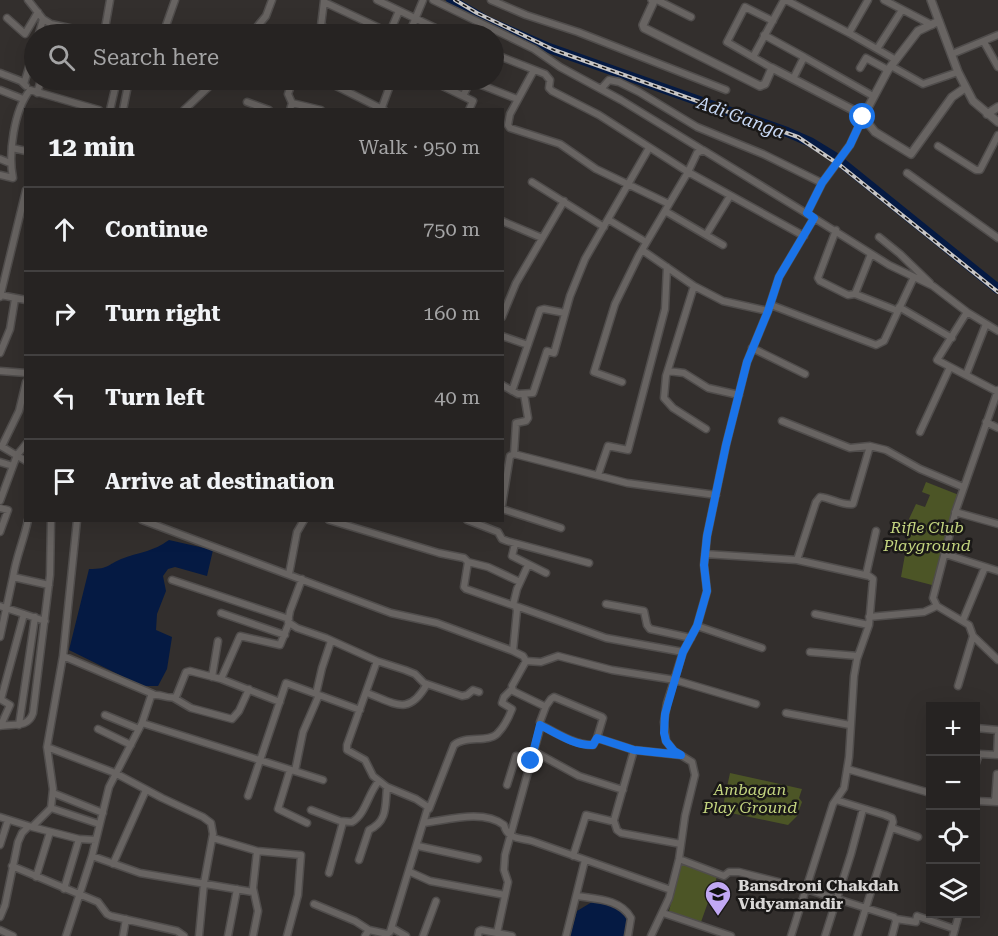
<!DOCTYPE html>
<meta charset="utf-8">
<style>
:root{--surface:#262322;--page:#2e2b2a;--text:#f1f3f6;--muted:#a4a4a5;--line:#424040}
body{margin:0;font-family:"Roboto Serif",serif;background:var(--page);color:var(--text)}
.controls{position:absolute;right:18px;bottom:18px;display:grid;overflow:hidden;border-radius:0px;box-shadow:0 6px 24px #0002}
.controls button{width:54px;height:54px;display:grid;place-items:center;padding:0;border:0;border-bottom:2px solid var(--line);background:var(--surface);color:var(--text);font:30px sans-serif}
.stop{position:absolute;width:18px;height:18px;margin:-14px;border:4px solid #1a73e8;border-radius:50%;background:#fff}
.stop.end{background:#1a73e8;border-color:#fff;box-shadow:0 2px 6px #0008}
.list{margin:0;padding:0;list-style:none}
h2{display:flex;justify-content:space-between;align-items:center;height:78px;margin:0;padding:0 24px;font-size:26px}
h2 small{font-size:20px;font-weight:400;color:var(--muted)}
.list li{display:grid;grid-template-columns:39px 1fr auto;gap:18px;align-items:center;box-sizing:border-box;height:84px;padding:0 24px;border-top:2px solid var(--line)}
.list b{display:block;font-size:22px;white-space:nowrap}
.list em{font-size:20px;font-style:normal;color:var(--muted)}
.icon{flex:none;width:33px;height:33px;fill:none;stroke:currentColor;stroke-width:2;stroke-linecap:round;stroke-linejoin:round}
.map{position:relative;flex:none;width:998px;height:936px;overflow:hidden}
.search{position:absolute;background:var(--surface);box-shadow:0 6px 24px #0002;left:24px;top:24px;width:480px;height:66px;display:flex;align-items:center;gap:15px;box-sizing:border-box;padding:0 21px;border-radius:33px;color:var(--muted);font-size:22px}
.panel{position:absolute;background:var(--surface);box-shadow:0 6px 24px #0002;left:24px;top:108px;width:480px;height:414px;border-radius:0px}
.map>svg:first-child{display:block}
</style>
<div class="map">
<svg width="998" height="936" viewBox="0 0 998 936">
<rect width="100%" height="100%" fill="#332f2d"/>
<path fill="#4c5526" d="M926,482L959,495L935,582L932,585L901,577L911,521L909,519L916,504L925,507L930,495L922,492Z
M730,773L802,789L799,798L802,802L797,816L788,825L726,812L724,801Z
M682,861L718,874L701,922L669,911Z"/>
<path fill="#051a43" d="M169,540L213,550L207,576L175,567L168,569L163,576L166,591L157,614L156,630L172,637L167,669L158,686H142L69,650L89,569C111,569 107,564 124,558C143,551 152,552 169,540Z
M592,902L617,906L628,915L624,936H570L577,911Z"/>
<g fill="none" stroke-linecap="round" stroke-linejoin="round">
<path stroke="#051a43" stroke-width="10" d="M451,0L487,21L549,48L787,132L810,142L833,156L998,289"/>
<g stroke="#504d4c" stroke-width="9">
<path id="minor" d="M28,0L43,19L51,24L96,34
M377,0L448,34
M433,0L534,49L560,67L621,100L701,149
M491,0L526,15L578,32L726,90
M657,0L691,17
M786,0L849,33L868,0
M884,0L932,25
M324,2L390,33
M7,18L25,34L38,12
M321,26L339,34
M849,33L896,60
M39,34L43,19
M104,34L110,0
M163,34L175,0
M251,34L266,16L272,0
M316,34L321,26L324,1
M389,34L399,11
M409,34L423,0
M764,35L804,57
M984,42L998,67
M877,49L902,10
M494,54L545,74L550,80L549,88L552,91L599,115L688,172L697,153L703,150L814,218
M952,54L998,35
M753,57L784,0
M891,66L923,84L958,72
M772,68L727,42L745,7L773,21
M860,68L866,58L888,70
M534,70L510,114L508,125L510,128L560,144L596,169L669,204
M0,73L21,81L26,86
M793,79L804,57L873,96
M324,80L384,110
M430,80L473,101L469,110
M471,81L517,99
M24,84L34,50
M601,89L609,80L619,82L639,92L697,127L763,154L822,183
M0,90L23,99
M37,93L41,80
M463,96L471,80
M247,102L269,110
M292,103L288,94L293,80
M110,110L117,80
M123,110L129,80
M184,110L216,80
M290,110L292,103L321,110
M381,110L392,80
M938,146L976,170H980L998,135
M12,148L26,151
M0,159L10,163
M907,173L998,238
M0,175L13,178C8,154 14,110 30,90L99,110
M532,182L604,227
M665,211L723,245
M807,213L822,183L850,145L863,117
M609,220L646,242
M502,221L542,238
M836,230L818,278L820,281L848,295L855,294
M706,235L730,196
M879,237L900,254L930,283
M642,250L694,286L666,376L664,398L673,408L706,429
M871,254L855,294L898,311L914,277
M694,286L723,301L768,311
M0,295L26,300
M0,297L26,190
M771,305L876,345L884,341L898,311
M899,307L952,338
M967,312L937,360L998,392
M502,317L516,283L564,201
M502,336L528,345
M752,348L805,374
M0,353L10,329L15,299
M0,371L26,373
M668,371L684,373L708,388L739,395
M966,375L986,324
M622,382L594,372L615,304L639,255L688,172L804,236
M502,385L518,394L533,393L547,351L554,353L570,296L585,259L649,148
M998,390L956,510L933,598L937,606L969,625L973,636L998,660
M512,391L540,310L544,309L565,313
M782,421L850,448L870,446L886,450L920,469L963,487
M986,422L998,428
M920,432L950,367
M1,446L26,461
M2,446L19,411L26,382
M514,454L516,423L526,421L528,418L524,394
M0,462L13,466
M598,475L608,446L628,450L665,309L667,267
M0,501L17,455L26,444
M502,505L510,456L514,454L627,483L716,495
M0,508L8,510L0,532
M502,509L561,528
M955,512L998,524
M142,520L391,613L437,623L513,651L523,656L526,661L512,686L513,691L544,706H546L551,699L554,697L602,717L603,718L597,738L634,750L680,755
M329,520L439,553L464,558L468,562L464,587L466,589L515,606L517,610L513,651
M467,520L498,532L502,539L507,541L589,563
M515,544L512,556L546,573
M705,554L797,560L869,576L873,579L869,625L857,659L854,676L849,757L844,788L833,804L791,936
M945,554L998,571
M797,560L816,502L820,497C832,498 842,506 853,504L870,446
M468,562L488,567L520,582
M289,574L297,532L304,520
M866,575L876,531
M13,577C16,557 24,540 28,520
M302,579L290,611L288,622L297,628L326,638L377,661L347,745V750L365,760L373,776L387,787L416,799L428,807L390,932L387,934L369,930L365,936
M172,580L289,619
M606,604L644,611L647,625L650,629L691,638
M513,605L517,589L528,565
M0,606L45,621
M516,606L606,638L683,652
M221,613L285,635
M815,614L869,625
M869,617L924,612L937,606
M963,620L985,567
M697,626L762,648
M0,637L13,577L49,585
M810,652L858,656
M63,656L153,694
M377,661L405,670L415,674L424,683L462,696L467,695L473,690L479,692
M526,661L541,662L558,656L612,670L675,680L756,704
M212,677L218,641
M221,679L280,702
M958,686L973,636
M367,693C396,704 409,716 427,684
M316,694L322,668L331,641
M174,698L191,708L232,719L239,711L249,689
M0,699L10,705L1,725
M1,699L24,614
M546,706L540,722L541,725C556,733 575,745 593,745L597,738
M786,713L850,725
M105,715L139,729
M142,723L323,780
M19,725L35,617
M0,726C12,723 28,729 33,713L50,575L51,520
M976,728L998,730
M98,729L131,745
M47,747L115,773L162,798L203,817L211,823L213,834L204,883L199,936
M533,751L579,776L623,790
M997,755L998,734
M976,763L979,754L998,755
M847,769L930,793
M290,770L278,809L307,823
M295,771L303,732L319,695
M507,785L516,756L531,761
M53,793L103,813
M248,796L286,683L360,710
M836,800L885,815L892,818L893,822L857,936
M976,801L997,802
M995,802L997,774
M51,808L99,824
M429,809L454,745C466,735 487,743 497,734C503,728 509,717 512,709L502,703L504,697L512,689
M311,810L340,821L352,822C366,814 368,793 379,781
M0,817L32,827L51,808L53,789L47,747L63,656L77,520
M614,821L617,830L621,833L681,844
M424,823C448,820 483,809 504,825C507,839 520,838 532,841L671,890
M32,827L79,839L96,840
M892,828L918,837
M213,838L257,851L301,855L298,895L287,936
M0,845L8,820
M418,846L478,859
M92,856L140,873L253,892
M573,856L586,815L611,821L614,820L634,750
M679,859L724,876L729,872H739L806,889L894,917L896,921L892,936
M359,860L369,830C388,821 385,806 387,787
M113,864L146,790
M12,866L98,902L107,914L111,916L177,931L184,936
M410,872L430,881L505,895
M329,873L343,822
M36,877L50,832
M64,889L79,839
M577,896C596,899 621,899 631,918L628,936
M314,904L355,921L369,930
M663,913L731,936
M0,917L5,905L18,842L22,833L28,827
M896,919L916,922L917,916L955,929
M392,928L406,936
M0,930L13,936
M497,933L508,882L504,870L505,855L541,725
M66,936L92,856L109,787L142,723L151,696C159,692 167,700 176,697L186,672L190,671L221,679L240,636L280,645L289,623
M123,936L126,919
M228,936L237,889
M253,936L258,911L253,888L257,851
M423,936L436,901
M478,936L479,931L481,930L512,936
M566,936L585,860
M651,936L669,898L679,859L685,816L695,775L692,762L674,751L666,741L664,722L667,703L683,652L697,626L707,591L704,565L707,536L726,445L747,362L768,311L779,277L814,218L889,265L933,286L967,312L998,331
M825,936L851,854L863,809
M953,936L959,914"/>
</g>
<g stroke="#504d4c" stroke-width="10">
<path id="tertiary" d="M652,0L654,1L643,25L644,28L760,86L765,84L772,68L853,110L863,117L875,132L911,154L952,97L965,88
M931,0L958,72L973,101L998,122
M987,114L998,107
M863,117L888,70L918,31L939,21"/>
</g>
<use href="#minor" stroke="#686462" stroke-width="6"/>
<use href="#tertiary" stroke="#686462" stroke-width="7"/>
<g stroke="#c8c6c5" stroke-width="4">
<path id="rail" d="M455,0L477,13L554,50L798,137L841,166L998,292"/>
</g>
<use href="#rail" stroke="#1a1817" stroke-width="1.5" stroke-dasharray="4.5" stroke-linecap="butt"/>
</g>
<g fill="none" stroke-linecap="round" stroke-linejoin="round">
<path stroke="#1a73e8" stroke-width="8" d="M531,761L540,725C556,733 575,746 593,745L597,738L634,750L681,755L674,751L666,741L664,733L665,714L683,652L697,626L707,591L704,565L707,536L726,445L747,362L768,311L779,277L814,218L807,213L822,183L850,145L863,117"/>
</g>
<defs>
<g id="school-pin" transform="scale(1.35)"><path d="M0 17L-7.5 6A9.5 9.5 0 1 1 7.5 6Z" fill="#c1a8f3" stroke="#1a1817"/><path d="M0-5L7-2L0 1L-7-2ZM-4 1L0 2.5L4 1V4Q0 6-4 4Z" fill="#111"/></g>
</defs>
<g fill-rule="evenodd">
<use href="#school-pin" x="718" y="894"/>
</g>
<g text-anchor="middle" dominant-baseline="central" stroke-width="5" stroke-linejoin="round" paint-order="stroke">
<g font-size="16" font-style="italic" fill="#c3d47f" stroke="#1a1817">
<text x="927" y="527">Rifle Club<tspan x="927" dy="18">Playground</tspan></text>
<text x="750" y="789">Ambagan<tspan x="750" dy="18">Play Ground</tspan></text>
</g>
<g font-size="16" font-weight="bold" fill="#d9d7d6" stroke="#1a1817" text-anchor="start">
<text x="738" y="885">Bansdroni Chakdah<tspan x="738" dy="18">Vidyamandir</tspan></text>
</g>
<g font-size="18" font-style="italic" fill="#c7d8f5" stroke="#1a1817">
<text transform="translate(741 117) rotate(20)">Adi Ganga</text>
</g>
</g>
</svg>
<div class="controls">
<button>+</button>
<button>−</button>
<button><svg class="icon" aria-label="locate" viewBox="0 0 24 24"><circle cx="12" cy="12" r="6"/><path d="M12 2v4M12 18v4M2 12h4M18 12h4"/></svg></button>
<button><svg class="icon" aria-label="layers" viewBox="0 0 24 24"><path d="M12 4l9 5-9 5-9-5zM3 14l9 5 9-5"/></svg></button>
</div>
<div class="stop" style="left:863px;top:117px"></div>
<div class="stop end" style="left:531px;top:761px"></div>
<div class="search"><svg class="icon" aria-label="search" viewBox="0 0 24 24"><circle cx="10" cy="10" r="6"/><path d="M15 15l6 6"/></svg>Search here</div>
<section class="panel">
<h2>12 min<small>Walk · 950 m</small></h2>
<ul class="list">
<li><svg class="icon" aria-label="ahead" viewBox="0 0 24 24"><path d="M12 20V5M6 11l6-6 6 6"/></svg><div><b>Continue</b></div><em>750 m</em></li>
<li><svg class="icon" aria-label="right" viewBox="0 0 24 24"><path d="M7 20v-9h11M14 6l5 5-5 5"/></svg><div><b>Turn right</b></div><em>160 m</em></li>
<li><svg class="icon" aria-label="left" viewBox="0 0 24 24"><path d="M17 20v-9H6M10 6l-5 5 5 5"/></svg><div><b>Turn left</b></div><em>40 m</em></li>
<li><svg class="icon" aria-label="arrive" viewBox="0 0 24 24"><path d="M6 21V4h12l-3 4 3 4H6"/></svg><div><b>Arrive at destination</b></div></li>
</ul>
</section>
</div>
